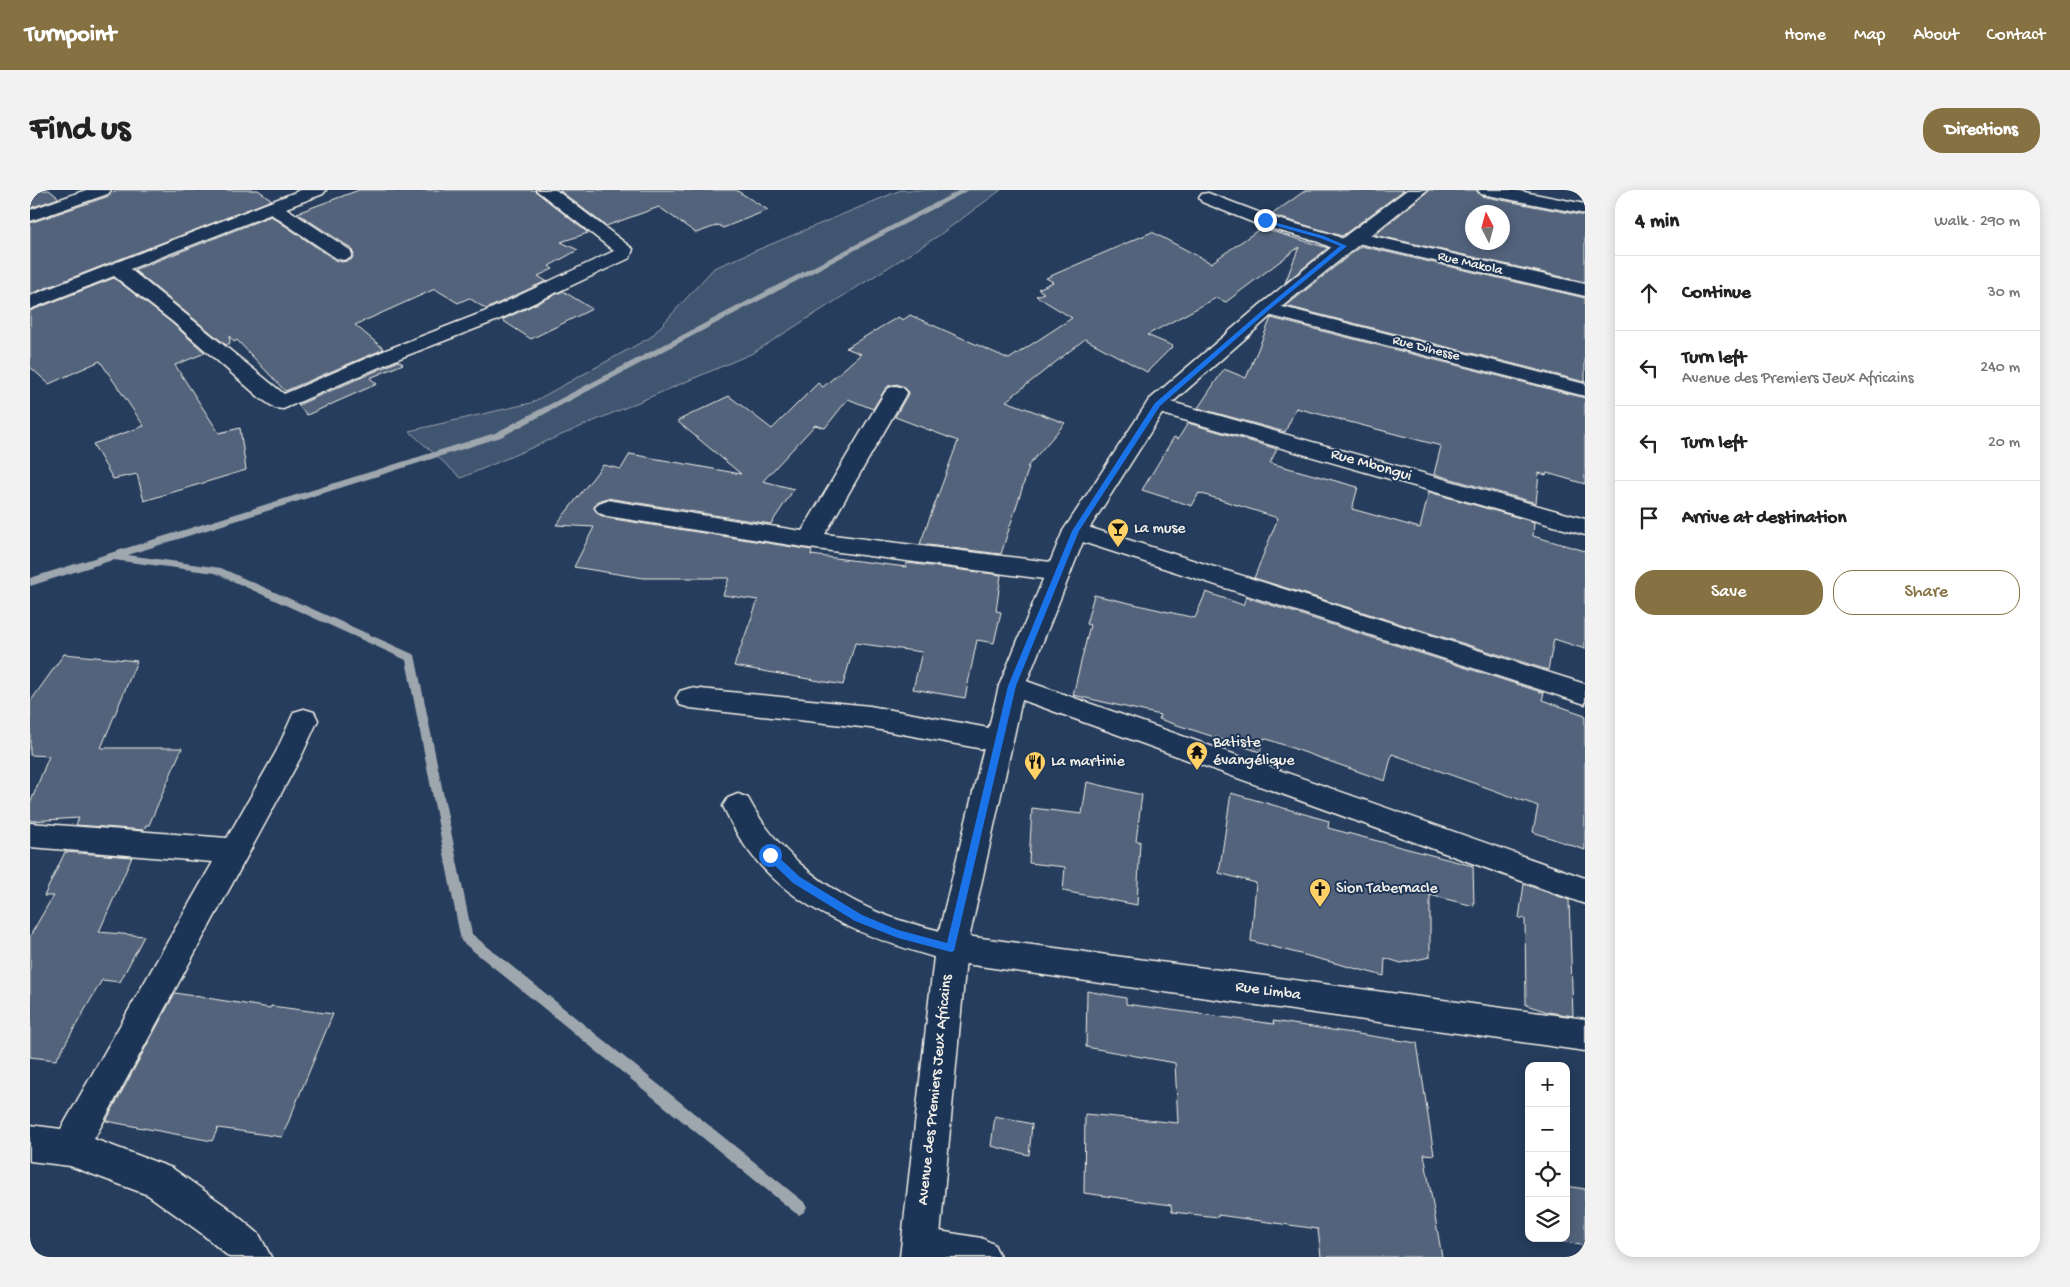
<!DOCTYPE html>
<meta charset="utf-8">
<style>
:root{--surface:#fff;--page:#f2f2f2;--text:#222;--muted:#767676;--line:#e0e0e0;--accent:#857141}
body{margin:0;font-family:"Gochi Hand",sans-serif;background:var(--page);color:var(--text)}
.controls{position:absolute;right:15px;bottom:15px;display:grid;overflow:hidden;border-radius:10px;box-shadow:0 2px 12px #0003}
.controls button{width:45px;height:45px;display:grid;place-items:center;padding:0;border:0;border-bottom:1px solid var(--line);background:var(--surface);color:var(--text);font:25px sans-serif}
.compass{position:absolute;left:1435px;top:15px;width:45px;height:45px;border-radius:50%;background:var(--surface);box-shadow:0 2px 12px #0003;rotate:354deg}
.stop{position:absolute;width:15px;height:15px;margin:-11px;border:4px solid #1a73e8;border-radius:50%;background:#fff}
.stop.end{background:#1a73e8;border-color:#fff;box-shadow:0 1px 5px #0008}
.list{margin:0;padding:0;list-style:none}
h2{display:flex;justify-content:space-between;align-items:center;height:65px;margin:0;padding:0 20px;font-size:21px}
h2 small{font-size:16px;font-weight:400;color:var(--muted)}
.list li{display:grid;grid-template-columns:32px 1fr auto;gap:15px;align-items:center;box-sizing:border-box;height:75px;padding:0 20px;border-top:1px solid var(--line)}
.list b{display:block;font-size:19px;white-space:nowrap}
.list p{margin:0;font-size:16px;white-space:nowrap;color:var(--muted)}
.list em{font-size:16px;font-style:normal;color:var(--muted)}
.actions{display:flex;gap:10px;padding:15px 20px}
.actions a{flex:1;padding:11px 0;border:1px solid var(--accent);border-radius:20px;text-align:center;font-size:18px;color:var(--accent)}
.actions .main{background:var(--accent);color:#fff}
.icon{flex:none;width:28px;height:28px;fill:none;stroke:currentColor;stroke-width:2;stroke-linecap:round;stroke-linejoin:round}
.map{position:relative;flex:none;width:1555px;height:1067px;overflow:hidden;border-radius:20px}
header{display:flex;align-items:center;gap:30px;box-sizing:border-box;height:70px;padding:0 25px;background:var(--accent);color:#fff}
header strong{font-size:24px}
nav{display:flex;gap:28px;margin-inline-start:auto;font-size:18px}
.intro{display:flex;align-items:center;justify-content:space-between;box-sizing:border-box;height:120px;padding:0 30px}
h1{margin:0;font-size:35px}
.button{padding:12px 22px;border-radius:20px;background:var(--accent);color:#fff;font-size:18px;font-weight:700}
main{display:flex;gap:30px;padding:0 30px}
aside{flex:1;background:var(--surface);border-radius:20px;box-shadow:0 2px 12px #0003}
.map>svg:first-child{display:block}
</style>
<header>
<strong>Turnpoint</strong>
<nav><a>Home</a><a>Map</a><a>About</a><a>Contact</a></nav>
</header>
<div class="intro"><h1>Find us</h1><a class="button">Directions</a></div>
<main>
<div class="map">
<svg width="1555" height="1067" viewBox="0 0 1555 1067">
<rect width="100%" height="100%" fill="#263d5d"/>
<filter id="ink" filterUnits="userSpaceOnUse"><feTurbulence type="fractalNoise" baseFrequency=".02" numOctaves="2"/><feDisplacementMap in="SourceGraphic" scale="10" xChannelSelector="R" yChannelSelector="G"/><feConvolveMatrix kernelMatrix="1 2 1 2 8 2 1 2 1" color-interpolation-filters="sRGB"/></filter>
<g filter="url(#ink)">
<path fill="#40546f" stroke="#9aa2ac" d="M871,0H971L908,46L723,163L431,288L379,241L501,213L621,147L684,78Z"/>
<g fill="none" stroke-linecap="round" stroke-linejoin="round">
<path fill="#9fa7ae" fill-rule="evenodd" d="M930,0H939L471,247L98,365L191,378L385,465L442,744L774,1012L777,1017L774,1022L769,1025L764,1022L431,751L376,470L185,383L83,370L0,396V388L465,243Z"/>
</g>
<path fill="#52647b" stroke="#f4f1e8" fill-rule="evenodd" d="M0,0H19L29,8L0,18Z
M87,0H228L242,10L0,104V33L79,6Z
M329,0H504L558,43L531,52L548,60L519,76L523,79L508,86L516,91L456,119L439,108L428,113L405,99L325,135L354,159L255,201L207,150L204,152L199,146L200,153L196,155L104,80L241,26L305,70L312,72L321,70L324,65L321,58L267,23Z
M529,0H706L738,20L693,38L689,35L666,43L629,17L576,36Z
M1276,0H1374L1312,46L1241,25Z
M1399,0H1446L1451,6L1555,26V92L1345,45ZM1442,22H1472V52H1442Z
M1231,38L1298,58L1255,93L1269,57L1196,112L1186,108L1117,145L1143,156L1117,182L1055,149L976,211L1035,233L997,277H999L971,364L890,354L928,251L865,227L879,202L874,197L867,194L858,196L854,201L843,219L818,209L795,238L785,235L733,291L764,299L741,334L577,308L568,311L564,317L568,324L577,328L782,360L781,365L876,377L877,373L971,385L966,421L971,422L964,453L947,450L935,508L883,499L892,462L825,453L813,495L704,476L728,410L693,405L699,388H613L544,377L564,337L526,335L573,275L591,279L600,264L711,284L647,231L699,206L742,239L788,193L793,197L831,164L816,158L868,127L873,130L880,125L979,169L1042,128L1006,106L1014,103L1008,99L1023,92L1016,88L1122,42L1181,73Z
M1331,56L1555,108V192L1256,116Z
M84,88L142,133L175,163L145,175L189,243L210,238L216,280L114,311L107,284L83,289L63,254L114,236L70,171L19,194L0,177V121Z
M533,101L562,119L501,149L472,130Z
M1241,128L1555,208V294L1517,283L1516,285L1509,283L1506,313L1404,284L1411,256L1266,218L1255,242L1168,218L1194,179L1216,188Z
M369,171L373,174L340,188L347,194L277,225L268,215Z
M1158,233L1247,259L1240,273L1328,297L1322,319L1390,338L1399,302L1504,332L1503,346L1555,361V459L1524,449L1518,480L1224,388L1248,328L1169,303L1162,316L1112,300L1144,247L1148,249Z
M1176,402L1213,415L1216,407L1514,503L1512,510L1555,525V660L1503,642L1508,616L1362,564L1355,591L1234,548L1230,562L1129,529L1130,525L1043,505L1060,435L1056,434L1064,405L1165,428Z
M34,464L107,471L71,558H152L119,635H116L114,640L46,635L49,628L0,631V614L19,566L0,565V512Z
M1057,592L1112,605L1106,651H1110L1107,715L1033,701L1035,677L999,673L1002,618L1052,624Z
M1201,603L1299,631L1298,638L1443,676L1444,716L1400,705V767L1371,773L1355,768L1354,786L1221,751L1226,693L1189,683Z
M35,662L102,667L69,742L114,746L90,792L72,790L26,870L0,867V746L23,706H14Z
M1494,694L1539,710L1543,826L1518,822L1496,815L1495,729L1489,728Z
M1057,801L1096,808V814L1244,834L1243,831L1387,853L1404,965L1394,964L1412,1067H1291L1288,1039L1188,1025V1027L1142,1022L1141,1015L1054,1003L1055,924L1148,933L1145,873L1056,857Z
M145,803L240,818L241,816L303,824L252,947L188,938L182,951L76,931Z
M965,926L1002,934L999,965L961,956Z
M1536,996L1555,999V1056L1517,1048H1536Z"/>
<g fill="none" stroke-linecap="round" stroke-linejoin="round">
<g stroke="#f4f1e8" stroke-width="3">
<path id="street" d="M56,0H81L78,4L0,31V20Z
M271,0H296L293,4L256,18L320,60L322,64L320,68L313,70L306,68L241,24L100,79L254,204L356,160L454,122L584,61L506,0H526L603,59L600,68L468,130L370,168L253,219L245,218L230,208L143,132L84,86L0,119V106Z
M1448,0H1484L1555,14V24L1457,5L1451,4Z
M1178,3L1241,27L1298,43L1321,52L1323,56L1321,60L1314,62L1307,60L1286,51L1229,35L1172,12L1169,8L1172,4Z
M1325,42L1555,94V106L1319,51L1316,47L1319,43Z
M1237,113L1555,194V206L1230,123L1227,119L1230,115Z
M866,196L873,198L877,202L795,344L1029,373L1038,376L1041,382L1038,388L1029,391L779,358L577,326L569,323L565,318L569,313L577,310L772,341L855,202L859,198Z
M1127,208L1555,329V345L1119,220L1116,215L1119,210Z
M1045,333L1555,494V514L1037,347L1033,341L1037,335Z
M982,486L1555,688V714L973,503L969,496L973,489Z
M660,498L840,516L969,540L979,543L983,551L979,559L969,562L840,538L660,518L650,515L646,508L650,501Z
M274,519L284,522L288,530L272,565L64,949L142,978L197,1017L229,1044L241,1067H199L171,1043L118,1005L40,976L0,971V935L31,939L183,672L0,657V633L197,648L246,562L264,522Z
M708,604L718,608C748,666 807,710 869,730C886,735 904,739 921,744L1555,829V861L921,772C842,750 755,721 709,647C703,637 698,626 693,616L698,608Z
M891,1038L951,1048L964,1054L970,1067H876L872,1057L878,1044Z"/>
</g>
<g stroke="#f4f1e8" stroke-width="3">
<path id="secondary" d="M1377,0H1397L1244,123L1135,219L1057,342L995,496L937,758L908,1067H870L905,758L969,496L1033,341L1119,210L1230,115L1319,43Z"/>
</g>
<use href="#street" fill="#1d3557" fill-rule="evenodd"/>
<use href="#secondary" fill="#1d3557" fill-rule="evenodd"/>
</g>
</g>
<path fill="#1a73e8" d="M1233,29L1294,46L1317,56L1239,120L1130,216L1049,341L986,496L924,761L921,762L868,748L825,731L763,693L737,668V663H744L770,687L832,725L868,740L917,753L978,496L1042,341L1125,213L1235,118L1310,56L1290,48L1233,32Z"/>
<defs>
<g id="bar-pin" transform="scale(1.125)"><path d="M0 17L-7.5 6A9.5 9.5 0 1 1 7.5 6Z" fill="#ffd166" stroke="#1d3557"/><path d="M-6-5H6L.8 .8V4.5H3.5V6h-7V4.5H-.8V.8Z" fill="#111"/></g>
<g id="temple-pin" transform="scale(1.125)"><path d="M0 17L-7.5 6A9.5 9.5 0 1 1 7.5 6Z" fill="#ffd166" stroke="#1d3557"/><path d="M0-6L5-2H3V0L6.5 2.5H4V6H1.5V3h-3V6H-4V2.5H-6.5L-3 0V-2H-5Z" fill="#111"/></g>
<g id="restaurant-pin" transform="scale(1.125)"><path d="M0 17L-7.5 6A9.5 9.5 0 1 1 7.5 6Z" fill="#ffd166" stroke="#1d3557"/><path d="M-5-6h1v4h1v-4h1v4h1v-4h1v5L-1.5 .5V6h-2V.5L-5-1ZM5-6V6H3V1.5H1.5Q1.5-4 5-6Z" fill="#111"/></g>
<g id="church-pin" transform="scale(1.125)"><path d="M0 17L-7.5 6A9.5 9.5 0 1 1 7.5 6Z" fill="#ffd166" stroke="#1d3557"/><path d="M-1.2-6h2.4v3.5h3.3v2.4h-3.3V6h-2.4V-.1h-3.3v-2.4h3.3Z" fill="#111"/></g>
</defs>
<g fill-rule="evenodd">
<use href="#bar-pin" x="1088" y="339"/>
<use href="#temple-pin" x="1167" y="562"/>
<use href="#restaurant-pin" x="1005" y="572"/>
<use href="#church-pin" x="1290" y="699"/>
</g>
<g text-anchor="middle" dominant-baseline="central" stroke-width="4" stroke-linejoin="round" paint-order="stroke">
<g font-size="14" fill="#f4f1e8" stroke="#1d3557">
<text transform="translate(1440 74) rotate(13)">Rue Makola</text>
<text transform="translate(1396 159) rotate(14)">Rue Dihesse</text>
</g>
<g font-size="16" fill="#f4f1e8" stroke="#1d3557">
<text transform="translate(1341 276) rotate(16)">Rue Mbongui</text>
<text transform="translate(1238 802) rotate(8)">Rue Limba</text>
<text transform="translate(906 900) rotate(-84)">Avenue des Premiers Jeux Africains</text>
</g>
<g font-size="16" fill="#f4f1e8" stroke="#1d3557" text-anchor="start">
<text x="1104" y="339">La muse</text>
<text x="1183" y="553">Batiste<tspan x="1183" dy="18">évangélique</tspan></text>
<text x="1021" y="572">La martinie</text>
<text x="1306" y="699">Sion Tabernacle</text>
</g>
</g>
</svg>
<div class="controls">
<button>+</button>
<button>−</button>
<button><svg class="icon" aria-label="locate" viewBox="0 0 24 24"><circle cx="12" cy="12" r="6"/><path d="M12 2v4M12 18v4M2 12h4M18 12h4"/></svg></button>
<button><svg class="icon" aria-label="layers" viewBox="0 0 24 24"><path d="M12 4l9 5-9 5-9-5zM3 14l9 5 9-5"/></svg></button>
</div>
<svg class="compass" viewBox="-18 -18 36 36"><path d="M0-13l5 13h-10z" fill="#e53935"/><path d="M0 13l5-13h-10z" fill="#767676"/></svg>
<div class="stop" style="left:740px;top:665px"></div>
<div class="stop end" style="left:1235px;top:30px"></div>
</div>
<aside>
<h2>4 min<small>Walk · 290 m</small></h2>
<ul class="list">
<li><svg class="icon" aria-label="ahead" viewBox="0 0 24 24"><path d="M12 20V5M6 11l6-6 6 6"/></svg><div><b>Continue</b></div><em>30 m</em></li>
<li><svg class="icon" aria-label="left" viewBox="0 0 24 24"><path d="M17 20v-9H6M10 6l-5 5 5 5"/></svg><div><b>Turn left</b><p>Avenue des Premiers Jeux Africains</p></div><em>240 m</em></li>
<li><svg class="icon" aria-label="left" viewBox="0 0 24 24"><path d="M17 20v-9H6M10 6l-5 5 5 5"/></svg><div><b>Turn left</b></div><em>20 m</em></li>
<li><svg class="icon" aria-label="arrive" viewBox="0 0 24 24"><path d="M6 21V4h12l-3 4 3 4H6"/></svg><div><b>Arrive at destination</b></div></li>
</ul>
<div class="actions"><a class="main">Save</a><a>Share</a></div>
</aside>
</main>
